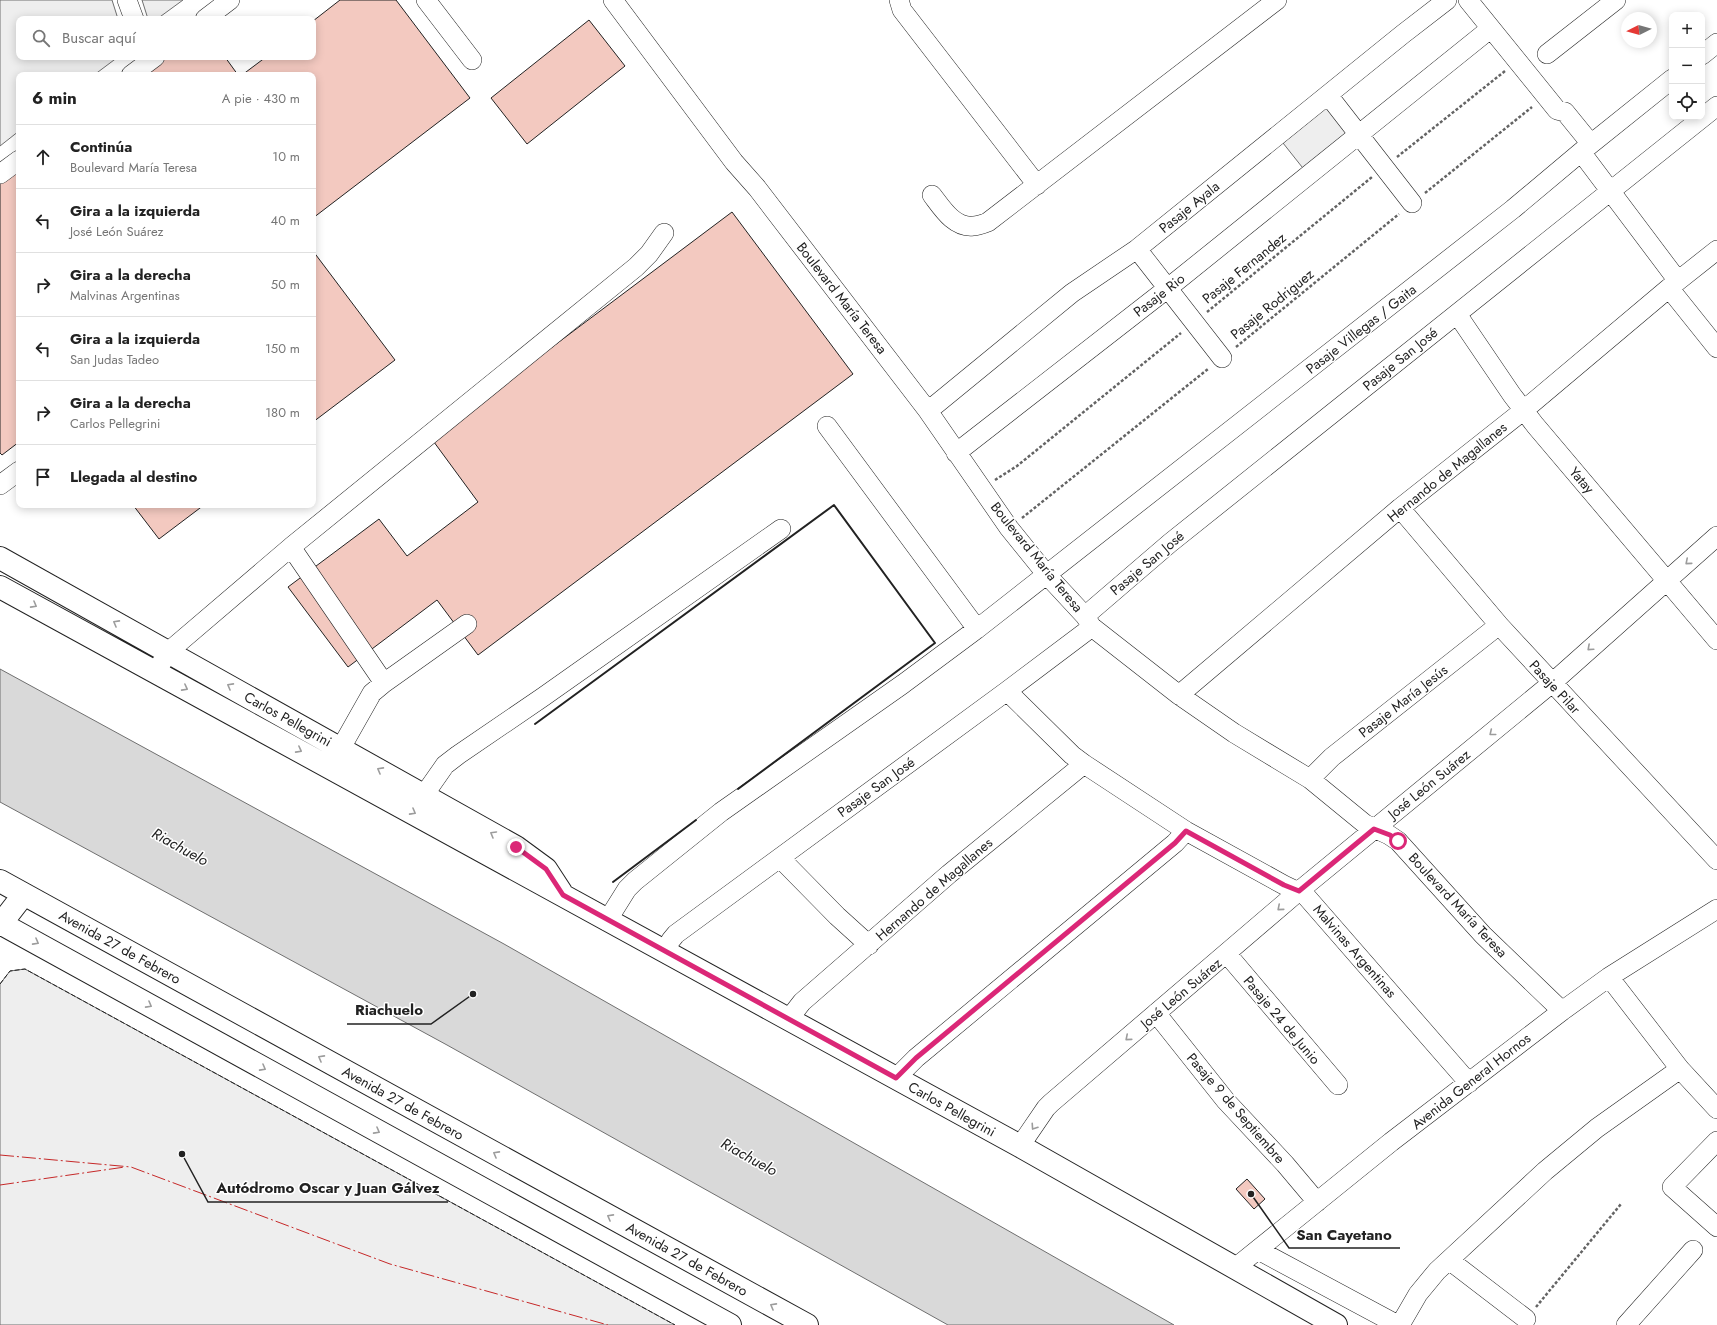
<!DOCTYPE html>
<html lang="es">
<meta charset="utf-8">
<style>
:root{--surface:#fff;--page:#f2f2f2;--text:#222;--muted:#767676;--line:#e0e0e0}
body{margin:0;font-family:Jost,sans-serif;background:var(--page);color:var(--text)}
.controls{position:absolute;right:12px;top:12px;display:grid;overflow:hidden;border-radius:8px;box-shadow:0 2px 10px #0003}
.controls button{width:36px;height:36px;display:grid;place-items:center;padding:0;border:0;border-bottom:1px solid var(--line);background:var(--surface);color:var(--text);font:20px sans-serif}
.compass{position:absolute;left:1621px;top:12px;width:36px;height:36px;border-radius:50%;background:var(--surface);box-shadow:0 2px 10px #0003;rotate:264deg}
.stop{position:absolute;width:12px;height:12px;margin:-9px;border:3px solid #db2777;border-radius:50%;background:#fff}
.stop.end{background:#db2777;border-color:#fff;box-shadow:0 1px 4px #0008}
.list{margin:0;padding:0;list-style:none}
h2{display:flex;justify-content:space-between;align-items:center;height:52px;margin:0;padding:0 16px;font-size:17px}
h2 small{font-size:13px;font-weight:400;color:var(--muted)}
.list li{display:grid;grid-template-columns:26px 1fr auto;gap:12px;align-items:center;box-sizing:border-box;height:64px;padding:0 16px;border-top:1px solid var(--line)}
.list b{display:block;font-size:15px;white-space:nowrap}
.list p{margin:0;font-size:13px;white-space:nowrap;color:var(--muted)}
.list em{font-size:13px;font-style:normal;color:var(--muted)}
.icon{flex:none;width:22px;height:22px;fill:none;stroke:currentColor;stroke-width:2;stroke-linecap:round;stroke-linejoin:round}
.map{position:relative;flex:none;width:1717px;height:1325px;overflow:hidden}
.search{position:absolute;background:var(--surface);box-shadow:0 2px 10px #0003;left:16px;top:16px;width:300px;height:44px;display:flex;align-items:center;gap:10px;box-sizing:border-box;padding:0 14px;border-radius:8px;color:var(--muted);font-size:15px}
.panel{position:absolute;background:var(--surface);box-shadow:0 2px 10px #0003;left:16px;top:72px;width:300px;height:436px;border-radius:8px}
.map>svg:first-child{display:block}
</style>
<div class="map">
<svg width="1717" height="1325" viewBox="0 0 1717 1325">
<rect width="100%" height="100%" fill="#fff"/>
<path fill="#eee" stroke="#6f6f6f" d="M0,0H112L118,19H19V57H118L94,75H19V131L0,146Z
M142,0H183L157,19H148Z
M1327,107L1350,135L1306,172L1283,143Z
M25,969L675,1325H0V984L10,971Z"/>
<path fill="#d9d9d9" stroke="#6f6f6f" d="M0,669L504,944L1174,1325H948L447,1045L0,802Z"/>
<path fill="#f3c9c0" stroke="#222" d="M340,0H396L470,98L313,218V75H242L266,57H313V21Z
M589,20L625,66L527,144L491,98Z
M157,57H225L238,75H134Z
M19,163V442L2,455L0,453V177Z
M732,212L853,374L478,655L437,600L348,667L288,587L379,519L407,556L478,502L431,438Z
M313,251L395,360L313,422Z
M133,505H204L159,539Z
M1247,1179L1265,1199L1254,1209L1236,1189Z"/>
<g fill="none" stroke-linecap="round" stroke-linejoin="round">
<g stroke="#222" stroke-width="20">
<path id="minor" d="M127,0L134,19
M426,0L472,60
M613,0L734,162L757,188L928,411L1009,528L1047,575L1085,616L1092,627L1179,695L1234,733L1310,779L1365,824L1389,835L1398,841L1483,935L1562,1011
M899,0L902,10L1037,185
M1468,0L1557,110L1565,112L1591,144
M205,19L230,0
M1547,54L1616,0
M1702,55L1717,43
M131,75L155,57
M1328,95L1412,203
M1581,152L1678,281
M0,174L19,160
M932,195C942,208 954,228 973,226C978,226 983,224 988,222L1277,0
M1137,249L1222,358
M1669,288L1717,348
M1457,314L1512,395L1535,425L1717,640
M928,411L1072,293L1137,249L1403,34L1447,0
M827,426L977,629
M956,453L1168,288L1490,29
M0,485L19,471
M1400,508L1499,625L1717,860
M291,547L384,683L467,624
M1085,616L1170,543L1717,106
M156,672L168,652L291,547L636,267L649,254L664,233
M1007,691L1072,755L1084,764L1186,831L1284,885L1305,895L1469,1083
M1179,695L1400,508L1524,410L1669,288L1717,250
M333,762L372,693L384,683
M1310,779L1332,757L1499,625
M424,795L445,765L458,755L543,697L781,529
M780,858L837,916L869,945
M607,921L627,889L635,881L721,812L903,684L977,629L1513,209L1581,152L1672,79
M665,952L671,940L676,934L1007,691L1092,627
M1227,954L1338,1085
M1609,977L1680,1069L1717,1109
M1156,1013L1226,1101L1285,1164L1317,1202
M788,1020L802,1002L949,874L1084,764
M896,1078L916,1058L1175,843L1186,831
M1717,1141L1672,1187L1717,1227
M1020,1146L1046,1108L1051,1103L1299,891L1552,683L1717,536
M1258,1250L1398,1325
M1449,1260L1526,1319
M1235,1268L1391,1142L1562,1011L1609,977L1717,909
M1400,1325L1418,1294L1437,1271L1545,1171L1597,1128L1680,1069
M1626,1325L1693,1250"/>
</g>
<g stroke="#222" stroke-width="24">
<path id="major" d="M0,558L516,847L546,869L561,892
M0,587L1020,1146L1336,1325
M0,881L807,1325
M0,923L730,1325
M0,925L24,894"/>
</g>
<path stroke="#646464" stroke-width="2.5" stroke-dasharray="3 2" stroke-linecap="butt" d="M1397,157L1505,71
M1425,193L1532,107
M1207,312L1372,177
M1236,347L1399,214
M995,480L1017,466L1181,333
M1022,518L1208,369
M1536,1307L1621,1204"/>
<use href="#minor" stroke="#fff" stroke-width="19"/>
<use href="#major" stroke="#fff" stroke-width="22"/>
<path stroke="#222" stroke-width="1" stroke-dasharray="5 2" stroke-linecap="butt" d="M0,984L10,971L25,969L675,1325"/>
<path stroke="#222" stroke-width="2" d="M535,724L834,505L935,643L738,789
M613,882L696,820"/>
<path stroke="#c62828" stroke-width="1" stroke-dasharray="14 3 2 3" stroke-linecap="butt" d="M0,1155L131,1167L390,1264L608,1325
M0,1185L125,1167"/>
</g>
<defs><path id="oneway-chevron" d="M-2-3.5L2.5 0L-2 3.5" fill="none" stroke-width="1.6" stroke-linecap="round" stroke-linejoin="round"/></defs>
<g stroke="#9c9c9c">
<use href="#oneway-chevron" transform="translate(1688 562) rotate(139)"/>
<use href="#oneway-chevron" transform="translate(34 605) rotate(29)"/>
<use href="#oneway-chevron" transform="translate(116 623) rotate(-151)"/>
<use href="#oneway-chevron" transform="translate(1590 648) rotate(138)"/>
<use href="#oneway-chevron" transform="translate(230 686) rotate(-151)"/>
<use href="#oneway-chevron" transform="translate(185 688) rotate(28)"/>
<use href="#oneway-chevron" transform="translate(1492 733) rotate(141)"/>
<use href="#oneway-chevron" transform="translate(299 750) rotate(28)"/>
<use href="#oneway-chevron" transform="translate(380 770) rotate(-151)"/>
<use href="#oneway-chevron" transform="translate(413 812) rotate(29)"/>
<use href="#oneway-chevron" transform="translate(493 834) rotate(-150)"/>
<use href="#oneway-chevron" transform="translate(1280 908) rotate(139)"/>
<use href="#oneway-chevron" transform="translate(36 942) rotate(29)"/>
<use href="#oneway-chevron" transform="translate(149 1005) rotate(29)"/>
<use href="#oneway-chevron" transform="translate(1128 1038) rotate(139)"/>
<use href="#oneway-chevron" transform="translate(321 1058) rotate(-151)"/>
<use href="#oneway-chevron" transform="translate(263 1068) rotate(29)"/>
<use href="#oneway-chevron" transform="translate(1034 1127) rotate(124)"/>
<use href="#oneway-chevron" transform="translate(377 1131) rotate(29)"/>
<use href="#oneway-chevron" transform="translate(496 1154) rotate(-151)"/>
<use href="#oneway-chevron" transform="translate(610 1217) rotate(-151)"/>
<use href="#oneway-chevron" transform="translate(773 1306) rotate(-151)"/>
</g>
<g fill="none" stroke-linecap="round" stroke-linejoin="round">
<path stroke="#db2777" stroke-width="5" d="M516,847L546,869L563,895L896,1078L916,1058L1175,843L1186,831L1284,885L1299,891L1374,829L1390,835L1398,841"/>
</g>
<g text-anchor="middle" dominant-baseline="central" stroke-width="3" stroke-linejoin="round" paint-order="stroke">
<g font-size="14" fill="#222" stroke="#fff">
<text transform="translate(1189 207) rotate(-39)">Pasaje Ayala</text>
<text transform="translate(1244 268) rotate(-39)">Pasaje Fernandez</text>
<text transform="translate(1159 295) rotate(-38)">Pasaje Rio</text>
<text transform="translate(842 298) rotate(52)">Boulevard María Teresa</text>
<text transform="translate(1272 304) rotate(-39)">Pasaje Rodriguez</text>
<text transform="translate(1361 329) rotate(-38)">Pasaje Villegas / Gaita</text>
<text transform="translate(1400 359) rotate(-39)">Pasaje San José</text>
<text transform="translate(1447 472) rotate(-39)">Hernando de Magallanes</text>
<text transform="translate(1582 480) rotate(49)">Yatay</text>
<text transform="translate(1037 557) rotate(51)">Boulevard María Teresa</text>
<text transform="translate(1147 563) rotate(-40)">Pasaje San José</text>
<text transform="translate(1555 687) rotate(47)">Pasaje Pilar</text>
<text transform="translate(1403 701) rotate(-38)">Pasaje María Jesús</text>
<text transform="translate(288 719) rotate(29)">Carlos Pellegrini</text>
<text transform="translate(1429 784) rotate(-39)">José León Suárez</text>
<text transform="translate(876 787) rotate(-36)">Pasaje San José</text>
<text transform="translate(934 889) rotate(-41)">Hernando de Magallanes</text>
<text transform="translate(1458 905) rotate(47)">Boulevard María Teresa</text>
<text transform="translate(120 947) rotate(29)">Avenida 27 de Febrero</text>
<text transform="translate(1355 951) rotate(49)">Malvinas Argentinas</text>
<text transform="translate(1181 993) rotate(-40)">José León Suárez</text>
<text transform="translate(1282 1020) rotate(50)">Pasaje 24 de Junio</text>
<text transform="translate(1471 1081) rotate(-38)">Avenida General Hornos</text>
<text transform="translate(403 1103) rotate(29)">Avenida 27 de Febrero</text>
<text transform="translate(1236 1108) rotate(49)">Pasaje 9 de Septiembre</text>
<text transform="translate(952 1109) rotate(29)">Carlos Pellegrini</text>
<text transform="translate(687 1259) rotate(29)">Avenida 27 de Febrero</text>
</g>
<g font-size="15" font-style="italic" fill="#222" stroke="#fff">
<text transform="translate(180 847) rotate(29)">Riachuelo</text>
<text transform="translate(749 1157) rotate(29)">Riachuelo</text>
</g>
</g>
<path fill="none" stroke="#222" stroke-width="1.5" d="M473 994L431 1024H347M182 1154L208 1202H448M1251 1194L1289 1248H1400"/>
<g fill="#222" stroke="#fff" stroke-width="1.5">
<circle cx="473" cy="994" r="4"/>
<circle cx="182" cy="1154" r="4"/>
<circle cx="1251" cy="1194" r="4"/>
</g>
<g font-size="15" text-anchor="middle" font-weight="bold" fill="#222" stroke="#fff" stroke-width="3" stroke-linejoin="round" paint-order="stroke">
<text x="389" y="1015">Riachuelo</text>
<text x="328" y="1193">Autódromo Oscar y Juan Gálvez</text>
<text x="1344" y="1240">San Cayetano</text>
</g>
</svg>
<div class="controls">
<button>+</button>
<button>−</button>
<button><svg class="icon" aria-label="locate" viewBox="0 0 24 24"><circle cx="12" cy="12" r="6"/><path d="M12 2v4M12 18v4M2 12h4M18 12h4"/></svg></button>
</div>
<svg class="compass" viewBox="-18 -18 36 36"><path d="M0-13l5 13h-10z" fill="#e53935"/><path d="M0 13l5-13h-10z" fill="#767676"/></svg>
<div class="stop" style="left:1398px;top:841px"></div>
<div class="stop end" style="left:516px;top:847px"></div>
<div class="search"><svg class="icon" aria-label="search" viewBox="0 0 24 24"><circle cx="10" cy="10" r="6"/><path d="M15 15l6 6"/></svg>Buscar aquí</div>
<section class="panel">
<h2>6 min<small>A pie · 430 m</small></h2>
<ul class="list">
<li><svg class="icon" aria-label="ahead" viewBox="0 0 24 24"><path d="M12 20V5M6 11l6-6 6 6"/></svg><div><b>Continúa</b><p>Boulevard María Teresa</p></div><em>10 m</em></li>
<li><svg class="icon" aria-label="left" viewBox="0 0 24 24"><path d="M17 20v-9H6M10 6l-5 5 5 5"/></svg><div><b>Gira a la izquierda</b><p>José León Suárez</p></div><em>40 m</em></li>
<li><svg class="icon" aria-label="right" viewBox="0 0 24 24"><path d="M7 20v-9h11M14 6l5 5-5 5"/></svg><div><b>Gira a la derecha</b><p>Malvinas Argentinas</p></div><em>50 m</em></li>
<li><svg class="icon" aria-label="left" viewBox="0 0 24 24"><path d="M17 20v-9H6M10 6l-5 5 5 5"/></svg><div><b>Gira a la izquierda</b><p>San Judas Tadeo</p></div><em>150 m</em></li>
<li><svg class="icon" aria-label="right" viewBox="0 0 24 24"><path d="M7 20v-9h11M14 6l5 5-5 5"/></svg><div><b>Gira a la derecha</b><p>Carlos Pellegrini</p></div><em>180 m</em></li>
<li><svg class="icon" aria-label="arrive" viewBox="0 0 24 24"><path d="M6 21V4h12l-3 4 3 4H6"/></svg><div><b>Llegada al destino</b></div></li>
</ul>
</section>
</div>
